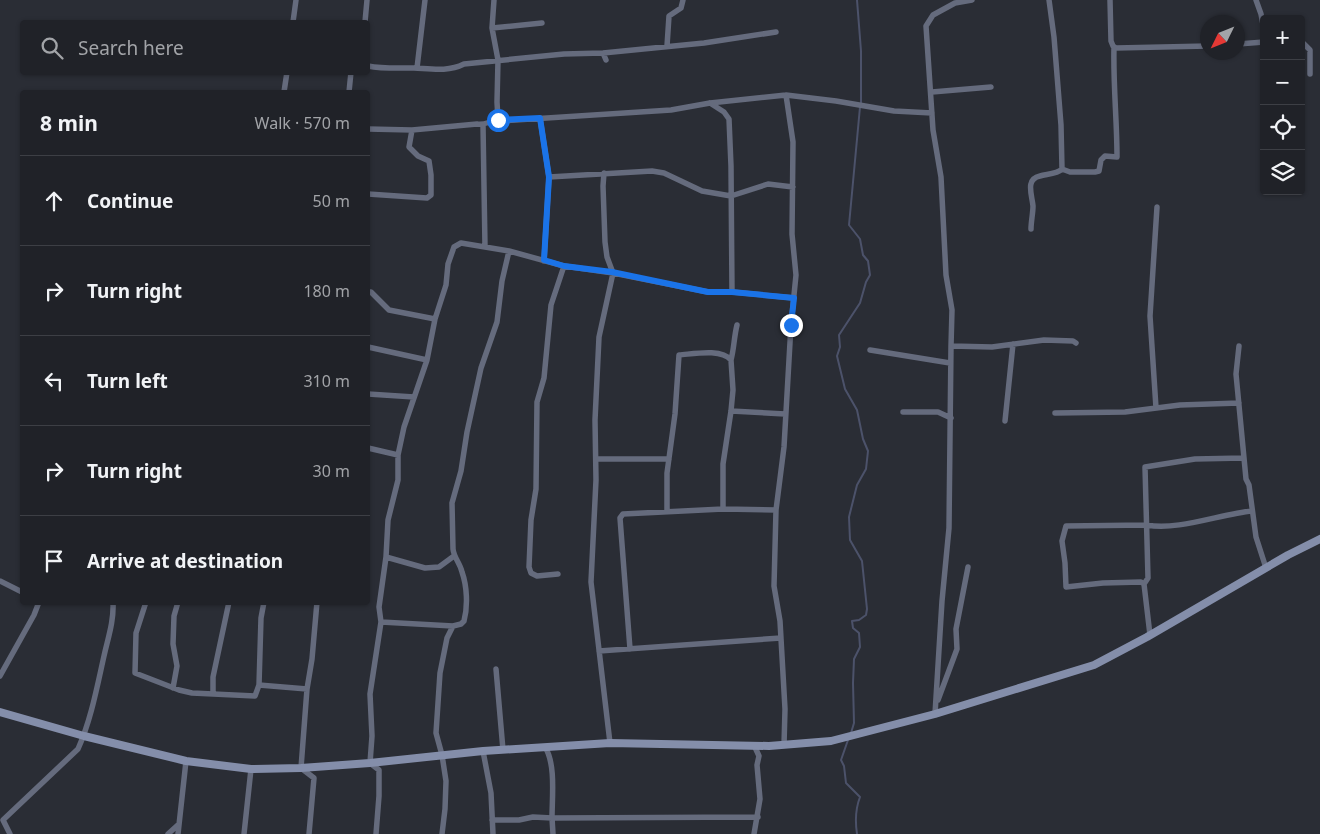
<!DOCTYPE html>
<meta charset="utf-8">
<style>
:root{--surface:#202228;--page:#2d2f34;--text:#f1f3f6;--muted:#a2a4a8;--line:#3d3f45}
body{margin:0;font-family:"Noto Sans",sans-serif;background:var(--page);color:var(--text)}
.controls{position:absolute;right:15px;top:15px;display:grid;overflow:hidden;border-radius:5px;box-shadow:0 1px 4px #0004}
.controls button{width:45px;height:45px;display:grid;place-items:center;padding:0;border:0;border-bottom:1px solid var(--line);background:var(--surface);color:var(--text);font:25px sans-serif}
.compass{position:absolute;left:1200px;top:15px;width:45px;height:45px;border-radius:50%;background:var(--surface);box-shadow:0 1px 4px #0004;rotate:227deg}
.stop{position:absolute;width:15px;height:15px;margin:-11px;border:4px solid #1a73e8;border-radius:50%;background:#fff}
.stop.end{background:#1a73e8;border-color:#fff;box-shadow:0 1px 5px #0008}
.list{margin:0;padding:0;list-style:none}
h2{display:flex;justify-content:space-between;align-items:center;height:65px;margin:0;padding:0 20px;font-size:21px}
h2 small{font-size:16px;font-weight:400;color:var(--muted)}
.list li{display:grid;grid-template-columns:32px 1fr auto;gap:15px;align-items:center;box-sizing:border-box;height:90px;padding:0 20px;border-top:1px solid var(--line)}
.list b{display:block;font-size:19px;white-space:nowrap}
.list em{font-size:16px;font-style:normal;color:var(--muted)}
.icon{flex:none;width:28px;height:28px;fill:none;stroke:currentColor;stroke-width:2;stroke-linecap:round;stroke-linejoin:round}
.map{position:relative;flex:none;width:1320px;height:834px;overflow:hidden}
.search{position:absolute;background:var(--surface);box-shadow:0 1px 4px #0004;left:20px;top:20px;width:350px;height:55px;display:flex;align-items:center;gap:12px;box-sizing:border-box;padding:0 18px;border-radius:5px;color:var(--muted);font-size:19px}
.panel{position:absolute;background:var(--surface);box-shadow:0 1px 4px #0004;left:20px;top:90px;width:350px;height:515px;border-radius:5px}
.map>svg:first-child{display:block}
</style>
<div class="map">
<svg width="1320" height="834" viewBox="0 0 1320 834">
<rect width="100%" height="100%" fill="#2a2d35"/>
<g fill="none" stroke-linecap="round" stroke-linejoin="round">
<path stroke="#4c526a" stroke-width="2" d="M857,0L861,51V103
M851,733L854,723L853,683L854,659L860,647L859,633L853,628L852,621L859,620L866,615L867,609L862,561L850,540L849,517L857,485L866,469L868,451L863,439L857,410L845,389L837,356L840,347L839,335L860,303L866,282L870,275L868,261L863,255L860,239L849,225L860,107
M848,740L841,760L844,766L846,783L860,797C855,810 855,821 857,834"/>
<path stroke="#656b7d" stroke-width="5.5" d="M494,0L492,28L498,60L497,102L498,119
M1049,0L1054,37L1061,125L1062,169
M1110,0L1111,41L1113,46L1116,48L1208,46
M1256,0L1261,14L1264,30
M293,22L296,0
M365,22L367,0
M492,28L542,23
M1301,41L1310,50V74
M1238,44L1264,42
M667,46L669,16L681,8L683,0
M603,53L606,60
M368,66C383,69 398,68 414,68C432,69 448,72 464,64L564,54L603,53L704,43L776,32
M417,68L425,0
M284,92L287,72
M349,92L351,72
M932,92L991,87
M710,103L724,112L729,119L731,166L732,292
M540,118L549,177L544,261
M483,125L485,247
M368,129L412,130L477,124C486,126 494,118 502,121L671,110L710,103L786,95L836,101L894,111L932,113
M1062,169L1070,172H1095L1099,171L1101,160L1105,156L1117,157C1117,120 1113,84 1114,47
M604,173L603,186L605,242L607,257L613,273L599,337L595,420L596,480L591,582L610,743
M549,177L652,171L664,173L702,191L731,196L768,184L793,187
M368,194L427,198L431,195V175L429,161L418,156L409,147L412,130
M1031,229C1031,222 1033,213 1033,206C1032,195 1025,179 1040,176C1047,174 1057,174 1062,169
M368,292H371L389,310L435,319
M951,346L952,310L946,275L941,177L933,130L926,26L933,15L955,3L972,0
M1239,346L1236,374L1246,479L1249,485L1256,537L1266,568
M368,347L427,360
M870,350L950,363
M731,360C734,349 734,337 737,325
M368,394L414,397
M1156,408L1150,316L1157,207
M731,411L785,414
M903,412H938L951,418
M1055,413L1125,412L1180,405L1239,403
M1005,421L1013,344
M368,448L398,455
M596,459H669
M667,511V473L675,414L679,355C693,354 721,348 731,360L733,390L731,411L723,464V509
M386,557L425,568L439,567L454,556
M558,574L537,576L531,573L529,567L531,520L536,489L537,402L544,378L551,305L564,266
M0,581L22,592
M1144,584L1148,578L1145,467L1195,459L1244,458
M146,602L136,633L135,673L179,690L192,693L255,696L259,685L307,689
M381,622L453,626
M1150,635L1144,584L1141,582L1103,583L1066,587L1065,563L1062,541L1066,526L1147,525C1177,531 1221,514 1252,511
M630,649L620,518L623,514L723,509L776,510
M599,651L781,638
M496,669L503,750
M0,676L34,615L39,602
M259,685L261,618L264,602
M173,688L177,666L173,644L174,616L178,602
M213,693V677L229,602
M938,700L957,649L956,629L968,567
M935,714L942,601L949,528L951,346L992,347L1044,340L1073,341L1076,343
M754,745L759,756L757,765L760,799L754,834
M784,745L785,709L780,621L774,586L776,510L784,447L791,325L796,275L792,234L793,142L786,95
M483,751L491,793L493,834
M492,820H519L533,817L552,818C552,798 556,764 545,747
M10,834L3,820L78,749C91,720 97,687 104,656C108,638 114,621 113,602
M168,834L179,824
M178,834L186,761
M244,834L251,769
M309,834L314,778L301,768L307,689L312,659L317,602
M376,834L379,796V770L370,763L372,736L370,694L381,622L379,607L386,557L388,520L398,480V455L404,427L427,360L435,319L446,285L448,264L454,247L461,243L509,251L564,266L613,273L708,292H732L794,298
M442,834L445,809L446,781L442,755L436,733L440,673L447,638L453,626L461,624L464,621C468,606 467,586 462,572C460,563 454,558 453,549L452,503L461,471L467,432L481,368L497,322L502,281L509,251
M553,834L552,818L758,817"/>
<path stroke="#848eaa" stroke-width="8" d="M0,712L84,736L186,761L251,769L301,768L370,763L483,751L610,743L769,746L831,741L935,714L1094,665L1147,637L1288,555L1320,539"/>
</g>
<g fill="none" stroke-linecap="round" stroke-linejoin="round">
<path stroke="#1a73e8" stroke-width="6" d="M498,120L540,118L549,177L544,260L564,266L612,272L708,292H732L794,298L791,325"/>
</g>
</svg>
<div class="controls">
<button>+</button>
<button>−</button>
<button><svg class="icon" aria-label="locate" viewBox="0 0 24 24"><circle cx="12" cy="12" r="6"/><path d="M12 2v4M12 18v4M2 12h4M18 12h4"/></svg></button>
<button><svg class="icon" aria-label="layers" viewBox="0 0 24 24"><path d="M12 4l9 5-9 5-9-5zM3 14l9 5 9-5"/></svg></button>
</div>
<svg class="compass" viewBox="-18 -18 36 36"><path d="M0-13l5 13h-10z" fill="#e53935"/><path d="M0 13l5-13h-10z" fill="#a2a4a8"/></svg>
<div class="stop" style="left:498px;top:120px"></div>
<div class="stop end" style="left:791px;top:325px"></div>
<div class="search"><svg class="icon" aria-label="search" viewBox="0 0 24 24"><circle cx="10" cy="10" r="6"/><path d="M15 15l6 6"/></svg>Search here</div>
<section class="panel">
<h2>8 min<small>Walk · 570 m</small></h2>
<ul class="list">
<li><svg class="icon" aria-label="ahead" viewBox="0 0 24 24"><path d="M12 20V5M6 11l6-6 6 6"/></svg><div><b>Continue</b></div><em>50 m</em></li>
<li><svg class="icon" aria-label="right" viewBox="0 0 24 24"><path d="M7 20v-9h11M14 6l5 5-5 5"/></svg><div><b>Turn right</b></div><em>180 m</em></li>
<li><svg class="icon" aria-label="left" viewBox="0 0 24 24"><path d="M17 20v-9H6M10 6l-5 5 5 5"/></svg><div><b>Turn left</b></div><em>310 m</em></li>
<li><svg class="icon" aria-label="right" viewBox="0 0 24 24"><path d="M7 20v-9h11M14 6l5 5-5 5"/></svg><div><b>Turn right</b></div><em>30 m</em></li>
<li><svg class="icon" aria-label="arrive" viewBox="0 0 24 24"><path d="M6 21V4h12l-3 4 3 4H6"/></svg><div><b>Arrive at destination</b></div></li>
</ul>
</section>
</div>
